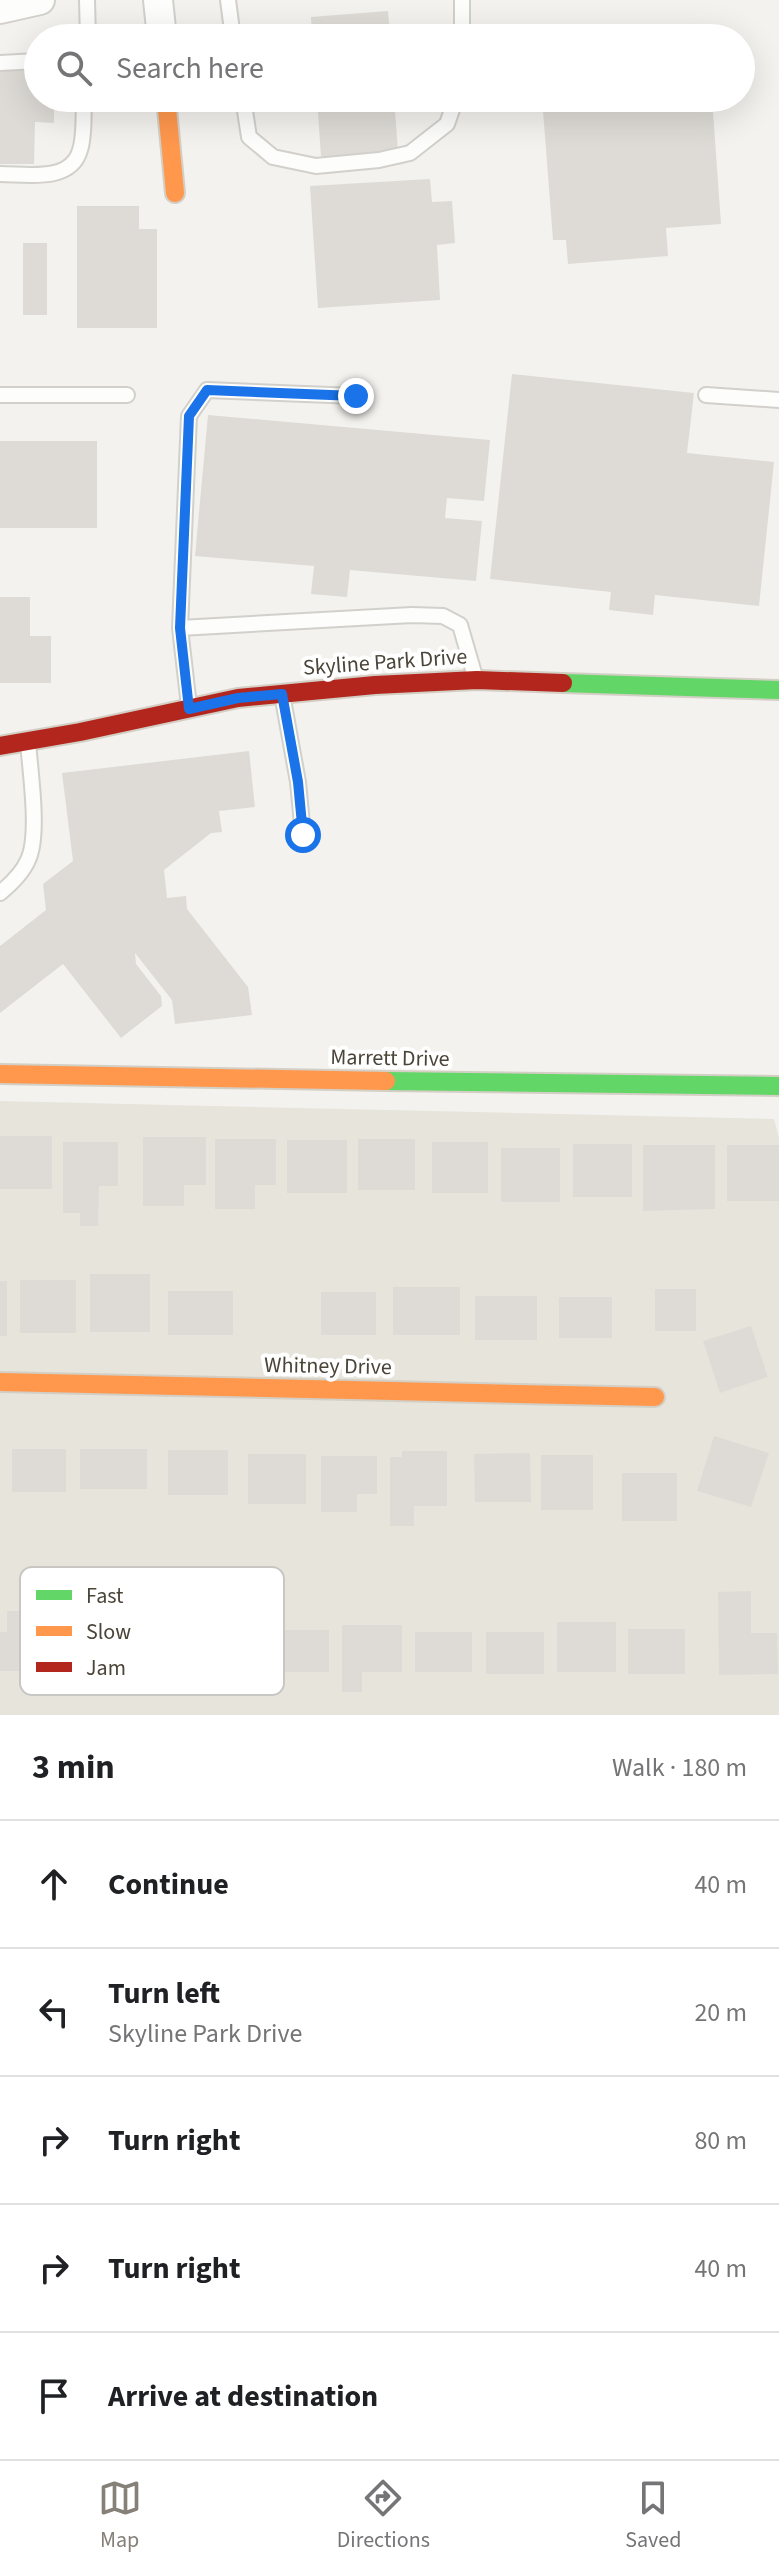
<!DOCTYPE html>
<meta charset="utf-8">
<style>
:root{--surface:#fff;--page:#f6f6f6;--text:#202124;--muted:#757577;--line:#e0e0e0;--accent:#868178}
body{margin:0;font-family:"Source Sans 3",sans-serif;background:var(--page);color:var(--text)}
.stop{position:absolute;width:24px;height:24px;margin:-18px;border:6px solid #1a73e8;border-radius:50%;background:#fff}
.stop.end{background:#1a73e8;border-color:#fff;box-shadow:0 2px 8px #0008}
.list{margin:0;padding:0;list-style:none}
h2{display:flex;justify-content:space-between;align-items:center;height:104px;margin:0;padding:0 32px;font-size:34px}
h2 small{font-size:26px;font-weight:400;color:var(--muted)}
.list li{display:grid;grid-template-columns:52px 1fr auto;gap:24px;align-items:center;box-sizing:border-box;height:128px;padding:0 32px;border-top:2px solid var(--line)}
.list b{display:block;font-size:30px;white-space:nowrap}
.list p{margin:0;font-size:26px;white-space:nowrap;color:var(--muted)}
.list em{font-size:26px;font-style:normal;color:var(--muted)}
.icon{flex:none;width:44px;height:44px;fill:none;stroke:currentColor;stroke-width:2;stroke-linecap:round;stroke-linejoin:round}
.map{position:relative;flex:none;width:779px;height:1715px;overflow:hidden}
.search{position:absolute;background:var(--surface);box-shadow:0 8px 32px #0002;left:24px;right:24px;top:24px;height:88px;display:flex;align-items:center;gap:20px;box-sizing:border-box;padding:0 28px;border-radius:44px;color:var(--muted);font-size:30px}
.sheet{height:744px;background:var(--surface)}
nav{display:flex;justify-content:space-around;align-items:center;box-sizing:border-box;height:112px;border-top:2px solid var(--line);background:var(--surface);font-size:22px;color:var(--muted)}
nav a{display:grid;justify-items:center;gap:4px}
nav .on{color:var(--accent)}
.map>svg:first-child{display:block}
</style>
<div class="map">
<svg width="779" height="1715" viewBox="0 0 779 1715">
<rect width="100%" height="100%" fill="#f4f2ee"/>
<path fill="#e7e4dc" d="M0,1101L774,1119L779,1138V1715H0Z"/>
<path fill="#dedbd6" d="M388,11L390,38H312L311,17Z
M659,30V38H579V36Z
M0,70H38V98H54V123L35,122L34,164H0Z
M317,98H394L398,151L321,157Z
M542,98H712L721,224L666,228L668,256L568,264L566,240H553Z
M430,179L432,202L452,201L455,243L437,245L440,300L318,308L310,186Z
M77,206H139V229H157V328H77Z
M23,243H47V315H23Z
M512,374L694,393L687,453L774,462L759,606L655,595L653,615L609,610L611,592L490,579Z
M208,415L490,440L484,501L447,498L445,518L482,521L476,581L350,570L347,597L311,594L314,566L195,556Z
M0,441H97V528H0Z
M0,597H30V636H51V683H0Z
M249,751L255,807L219,811L222,832L211,833L164,870L167,898L186,896L187,909L248,987L252,1015L175,1024L172,1000L135,953L136,964L161,996L162,1006L121,1038L63,964L0,1013V946L46,910L43,884L73,861L62,773Z
M0,1136H52V1189H0Z
M143,1137H206V1185H184V1206H143Z
M215,1139H276V1185H255V1209H215Z
M358,1139H415V1190H358Z
M287,1140H347V1193H287Z
M63,1142H118V1186H99L98,1226H80V1213H63Z
M432,1142H488V1193H432Z
M573,1144H632V1197H573Z
M643,1145H715V1209L643,1211Z
M727,1145H779V1201H727Z
M501,1148H560V1202H501Z
M90,1274H150V1332H90Z
M20,1280H76V1333H20Z
M0,1281H7V1336H0Z
M393,1287H460V1335H393Z
M655,1289H696V1331H655Z
M168,1291H233V1335H168Z
M321,1292H376V1335H321Z
M475,1296H537V1340H475Z
M559,1297H612V1338H559Z
M751,1326L768,1377L720,1393L703,1341Z
M714,1436L769,1453L751,1507L697,1491Z
M12,1449H66V1492H12Z
M80,1449H147V1489H80Z
M168,1450H228V1495H168Z
M402,1451H447V1506H414V1526H390V1457H402Z
M530,1453L531,1502H475L474,1454Z
M248,1454H306V1504H248Z
M541,1455H593V1510H541Z
M321,1456H377V1494H357V1512H321Z
M622,1473H677V1521H622Z
M751,1591V1633H777L778,1674L719,1675L718,1592Z
M7,1611H44V1671H0V1632H7Z
M557,1622H616V1672H557Z
M342,1625H402V1672H362V1692H342Z
M628,1629H685V1674H628Z
M256,1630L258,1671L217,1672L218,1696H205L202,1632Z
M283,1630H329V1672H283Z
M415,1632H472V1672H415Z
M486,1632H544V1674H486Z"/>
<g fill="none" stroke-linecap="round" stroke-linejoin="round">
<g stroke="#d2d0cb" stroke-width="18">
<path id="lane" d="M87,0L88,38
M228,0L233,38
M462,0V38
M0,63L38,61
M243,98L249,137L273,157L316,166L379,160L410,153L447,124L456,98
M0,174C26,174 71,183 80,150C85,135 83,114 84,98
M0,395H127
M706,395L779,400
M180,628L412,615L443,616L460,625L476,680
M282,694L298,782L303,835
M189,706L180,628L189,416L207,390L356,396
M0,893C11,884 22,874 28,860C40,835 30,771 28,742"/>
</g>
<g stroke="#d2d0cb" stroke-width="32">
<path id="street" d="M158,0L162,38
M0,9L40,0"/>
</g>
<g stroke="#d3cfc5" stroke-width="22">
<path id="fast" d="M563,683L779,690
M386,1081L779,1086"/>
</g>
<g stroke="#d3cfc5" stroke-width="22">
<path id="slow" d="M166,98L175,193
M0,1074L386,1081
M0,1382L655,1397"/>
</g>
<g stroke="#d3cfc5" stroke-width="22">
<path id="jam" d="M0,746L80,732L238,698L375,685L477,680L563,683"/>
</g>
<use href="#lane" stroke="#fdfdfc" stroke-width="14"/>
<use href="#street" stroke="#fdfdfc" stroke-width="28"/>
<use href="#fast" stroke="#63d668" stroke-width="18"/>
<use href="#slow" stroke="#ff974d" stroke-width="18"/>
<use href="#jam" stroke="#b3261e" stroke-width="18"/>
</g>
<g fill="none" stroke-linecap="round" stroke-linejoin="round">
<path stroke="#1a73e8" stroke-width="10" d="M303,835L298,782L282,694L238,698L189,709L180,628L189,416L207,390L356,396"/>
</g>
<g text-anchor="middle" dominant-baseline="central" stroke-width="8" stroke-linejoin="round" paint-order="stroke">
<g font-size="22" fill="#4b4439" stroke="#fff">
<text transform="translate(385 662) rotate(-4)">Skyline Park Drive</text>
<text transform="translate(390 1058) rotate(1)">Marrett Drive</text>
<text transform="translate(328 1366) rotate(1)">Whitney Drive</text>
</g>
</g>
<rect x="20" y="1567" width="264" height="128" rx="12" fill="#fff" stroke="#c9c7c4" stroke-width="2"/>
<rect x="36" y="1590" width="36" height="10" fill="#63d668"/>
<rect x="36" y="1626" width="36" height="10" fill="#ff974d"/>
<rect x="36" y="1662" width="36" height="10" fill="#b3261e"/>
<g font-size="22" fill="#4b4439">
<text x="86" y="1603">Fast</text>
<text x="86" y="1639">Slow</text>
<text x="86" y="1675">Jam</text>
</g>
</svg>
<div class="stop" style="left:303px;top:835px"></div>
<div class="stop end" style="left:356px;top:396px"></div>
<div class="search"><svg class="icon" aria-label="search" viewBox="0 0 24 24"><circle cx="10" cy="10" r="6"/><path d="M15 15l6 6"/></svg>Search here</div>
</div>
<section class="sheet">
<h2>3 min<small>Walk · 180 m</small></h2>
<ul class="list">
<li><svg class="icon" aria-label="ahead" viewBox="0 0 24 24"><path d="M12 20V5M6 11l6-6 6 6"/></svg><div><b>Continue</b></div><em>40 m</em></li>
<li><svg class="icon" aria-label="left" viewBox="0 0 24 24"><path d="M17 20v-9H6M10 6l-5 5 5 5"/></svg><div><b>Turn left</b><p>Skyline Park Drive</p></div><em>20 m</em></li>
<li><svg class="icon" aria-label="right" viewBox="0 0 24 24"><path d="M7 20v-9h11M14 6l5 5-5 5"/></svg><div><b>Turn right</b></div><em>80 m</em></li>
<li><svg class="icon" aria-label="right" viewBox="0 0 24 24"><path d="M7 20v-9h11M14 6l5 5-5 5"/></svg><div><b>Turn right</b></div><em>40 m</em></li>
<li><svg class="icon" aria-label="arrive" viewBox="0 0 24 24"><path d="M6 21V4h12l-3 4 3 4H6"/></svg><div><b>Arrive at destination</b></div></li>
</ul>
</section>
<nav>
<a class="on"><svg class="icon" aria-label="map" viewBox="0 0 24 24"><path d="M3 6l6-2 6 2 6-2v14l-6 2-6-2-6 2zM9 4v14M15 6v14"/></svg>Map</a>
<a><svg class="icon" aria-label="directions" viewBox="0 0 24 24"><path d="M12 3l9 9-9 9-9-9zM9 14v-3h6M13 9l2 2-2 2"/></svg>Directions</a>
<a><svg class="icon" aria-label="saved" viewBox="0 0 24 24"><path d="M7 4h10v16l-5-4-5 4z"/></svg>Saved</a>
</nav>
